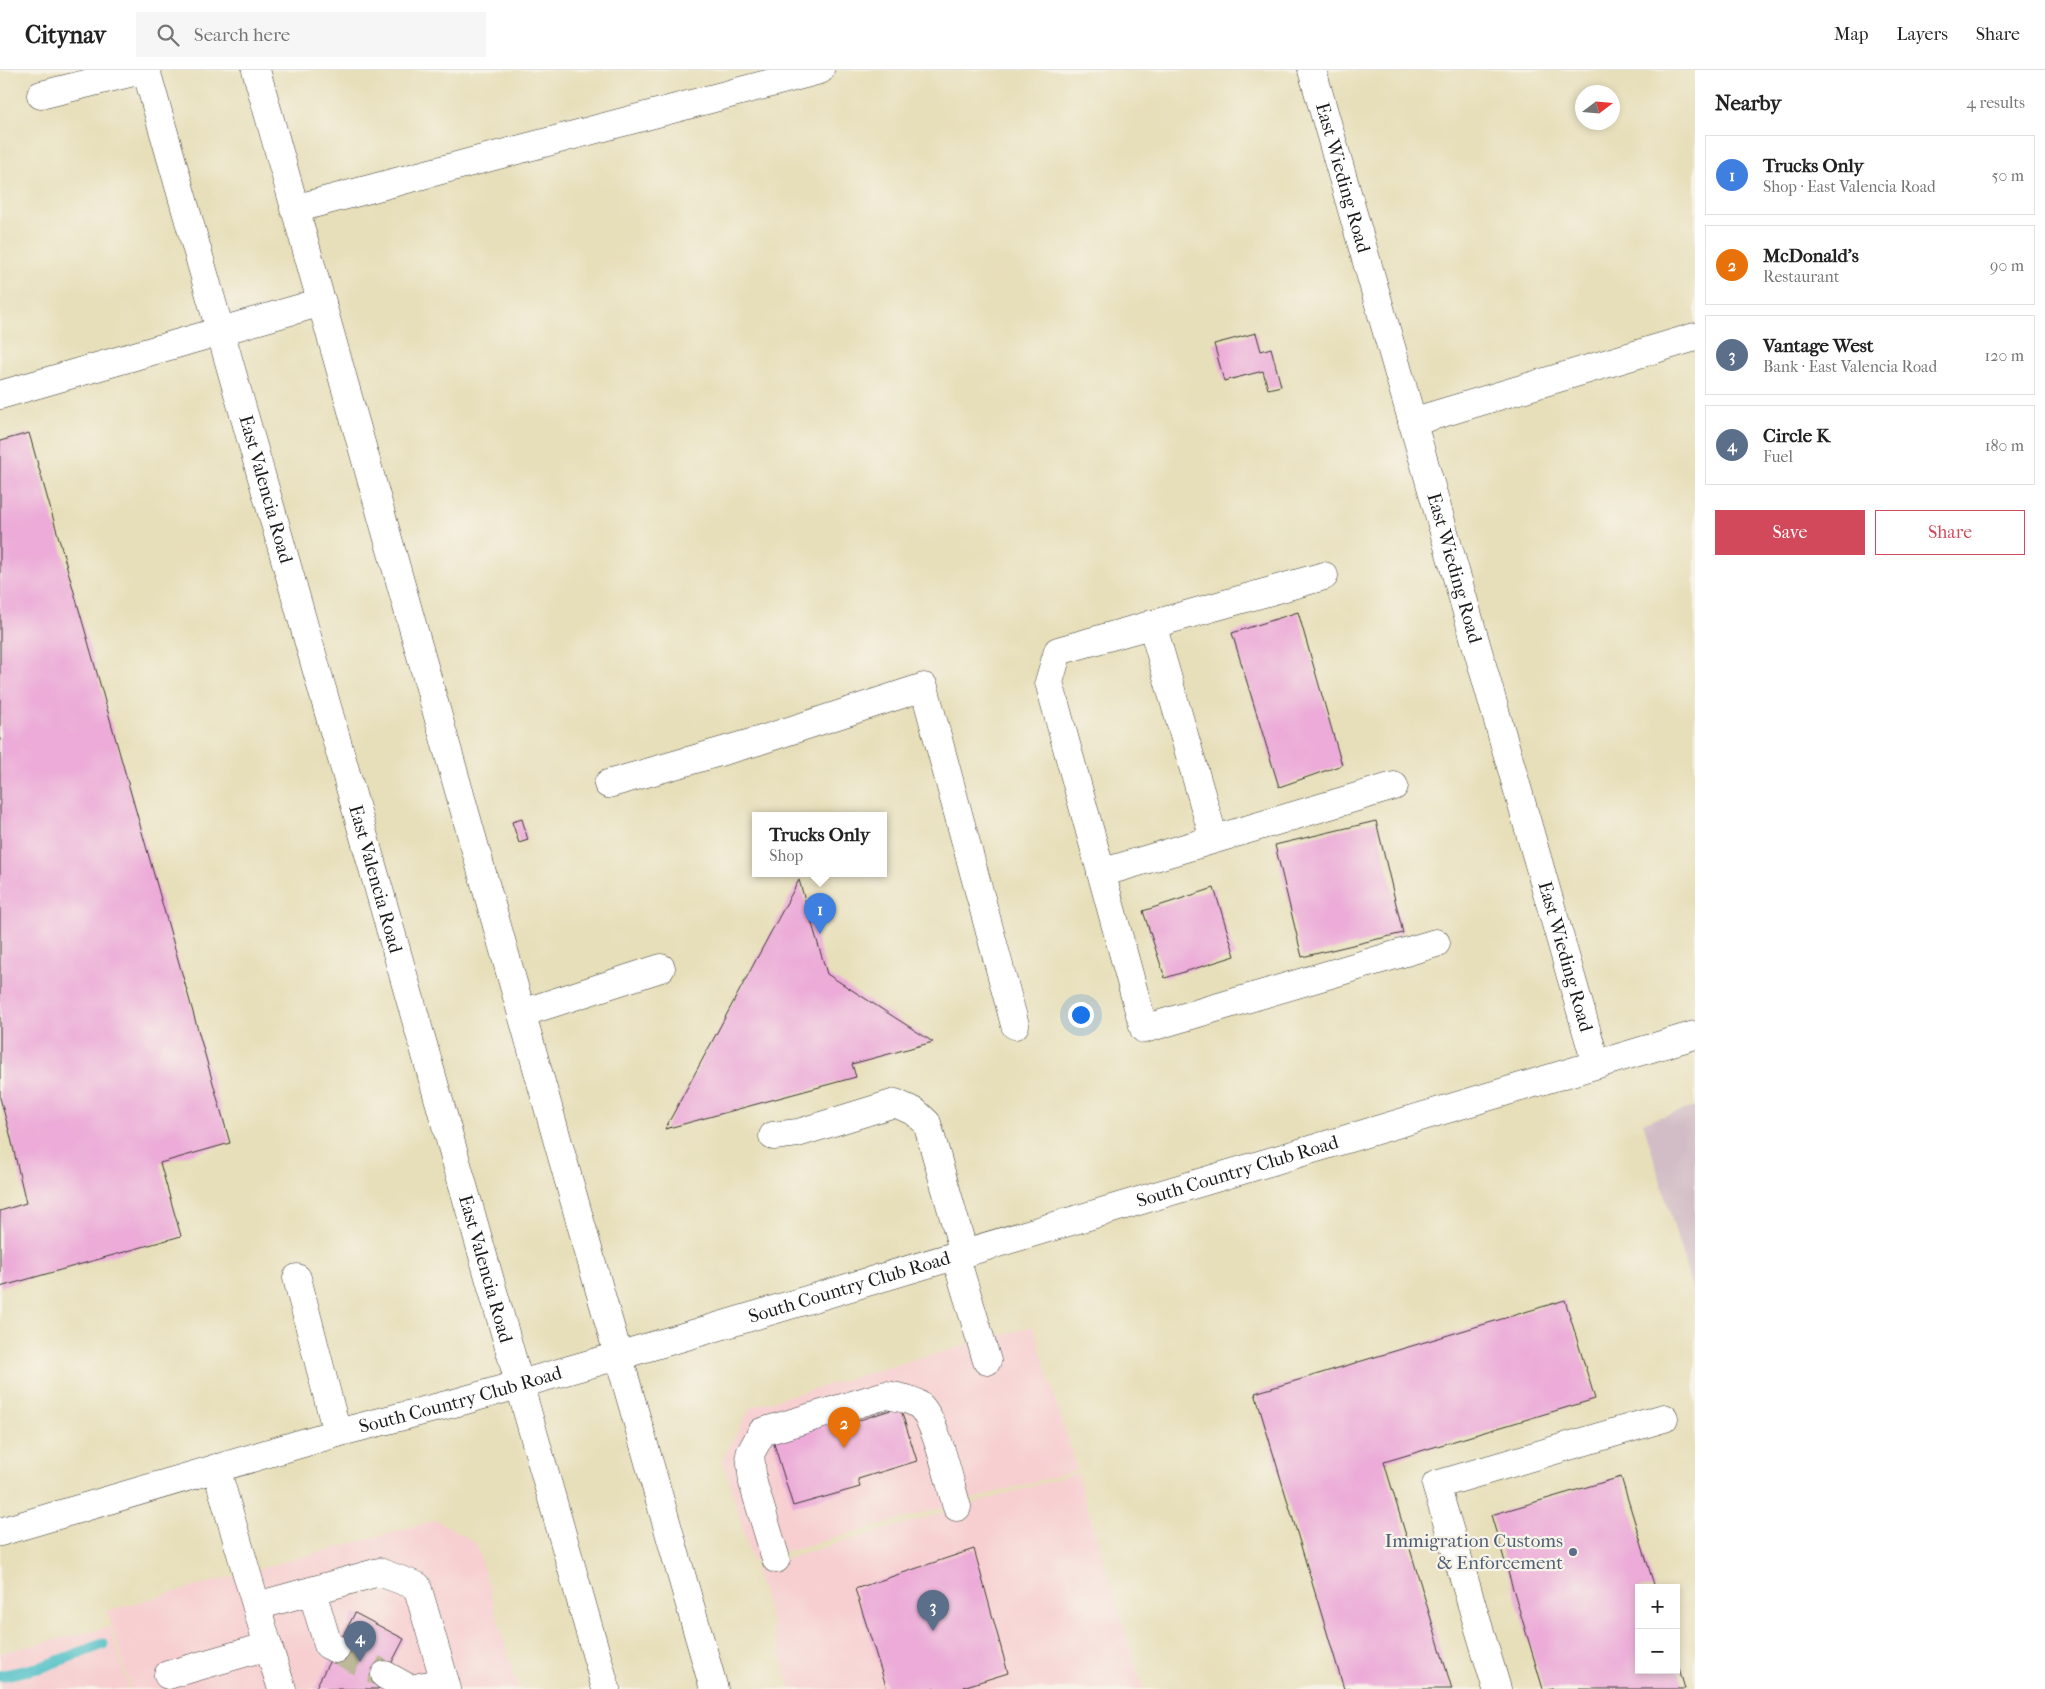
<!DOCTYPE html>
<meta charset="utf-8">
<style>
:root{--surface:#fff;--page:#f6f6f6;--text:#222;--muted:#767676;--line:#e0e0e0;--accent:#d1495b}
body{margin:0;font-family:"IM FELL French Canon",serif;background:var(--page);color:var(--text)}
.controls{position:absolute;right:15px;bottom:15px;display:grid;overflow:hidden;border-radius:0px;box-shadow:0 2px 8px #0003}
.controls button{width:45px;height:45px;display:grid;place-items:center;padding:0;border:0;border-bottom:1px solid var(--line);background:var(--surface);color:var(--text);font:25px sans-serif}
.compass{position:absolute;left:1575px;top:15px;width:45px;height:45px;border-radius:50%;background:var(--surface);box-shadow:0 2px 8px #0003;rotate:74deg}
.you{position:absolute;left:1080px;top:944px;width:18px;height:18px;margin:-12px;border:4px solid #fff;border-radius:50%;background:#1a73e8;box-shadow:0 0 0 8px #1a73e833}
.badge{display:grid;place-items:center;width:32px;height:32px;border-radius:50%;background:var(--accent);color:#fff;font-size:16px;font-weight:700}
.pin{position:absolute;translate:-50% -41px;filter:drop-shadow(0 1px 2px #0008)}
.pin::after{content:'';position:absolute;top:26px;width:18px;height:15px;background:inherit;clip-path:polygon(0 0,100% 0,50% 100%)}
.popup{position:absolute;left:752px;top:742px;width:135px;height:65px;box-sizing:border-box;display:grid;place-content:center;border-radius:0px;background:var(--surface);filter:drop-shadow(0 1px 4px #0005);font-size:16px;white-space:nowrap;color:var(--muted)}
.popup b{font-size:19px;color:var(--text)}
.popup::after{content:'';position:absolute;left:50%;top:100%;margin-left:-10px;border:10px solid transparent;border-top-color:var(--surface)}
.list{margin:0;padding:0;list-style:none}
h2{display:flex;justify-content:space-between;align-items:center;height:65px;margin:0;padding:0 20px;font-size:21px}
h2 small{font-size:16px;font-weight:400;color:var(--muted)}
.list li{display:grid;grid-template-columns:32px 1fr auto;gap:15px;align-items:center;box-sizing:border-box;height:80px;margin:0 10px 10px;padding:0 10px;border:1px solid var(--line);border-radius:0px}
.list b{display:block;font-size:19px;white-space:nowrap}
.list p{margin:0;font-size:16px;white-space:nowrap;color:var(--muted)}
.list em{font-size:16px;font-style:normal;color:var(--muted)}
.actions{display:flex;gap:10px;padding:15px 20px}
.actions a{flex:1;padding:11px 0;border:1px solid var(--accent);border-radius:0px;text-align:center;font-size:18px;color:var(--accent)}
.actions .main{background:var(--accent);color:#fff}
.icon{flex:none;width:28px;height:28px;fill:none;stroke:currentColor;stroke-width:2;stroke-linecap:round;stroke-linejoin:round}
.map{position:relative;flex:none;width:1695px;height:1619px;overflow:hidden}
header{display:flex;align-items:center;gap:30px;box-sizing:border-box;height:70px;padding:0 25px;background:var(--surface);border-bottom:1px solid var(--line)}
header strong{font-size:24px}
nav{display:flex;gap:28px;margin-inline-start:auto;font-size:18px}
.search{width:350px;height:45px;background:var(--page);display:flex;align-items:center;gap:12px;box-sizing:border-box;padding:0 18px;border-radius:0px;color:var(--muted);font-size:19px}
main{display:flex}
aside{flex:1;background:var(--surface)}
.map>svg:first-child{display:block}
</style>
<header>
<strong>Citynav</strong>
<div class="search"><svg class="icon" aria-label="search" viewBox="0 0 24 24"><circle cx="10" cy="10" r="6"/><path d="M15 15l6 6"/></svg>Search here</div>
<nav><a>Map</a><a>Layers</a><a>Share</a></nav>
</header>
<main>
<div class="map">
<svg width="1695" height="1619" viewBox="0 0 1695 1619">
<rect width="100%" height="100%" fill="#f7f3e8"/>
<filter id="ink" filterUnits="userSpaceOnUse"><feTurbulence type="fractalNoise" baseFrequency=".02" numOctaves="2"/><feDisplacementMap in="SourceGraphic" scale="10" xChannelSelector="R" yChannelSelector="G"/><feConvolveMatrix kernelMatrix="1 2 1 2 8 2 1 2 1" color-interpolation-filters="sRGB"/></filter>
<filter id="wash" filterUnits="userSpaceOnUse"><feTurbulence type="fractalNoise" baseFrequency=".0096" numOctaves="4" result="noise"/><feDisplacementMap in="SourceGraphic" scale="20" xChannelSelector="R" yChannelSelector="G"/><feGaussianBlur stdDeviation="1.12" result="paint"/><feColorMatrix in="noise" values="0 0 0 0 0 0 0 0 0 0 0 0 0 0 0 0 0 1.4 0 .05"/><feComposite in="paint" operator="in"/></filter>
<g filter="url(#wash)">
<rect width="100%" height="100%" fill="#e7dfba"/>
<path fill="#f7cfd1" d="M1033,1256L1077,1400L752,1491L723,1389L751,1337Z
M1077,1403L1143,1619H791L755,1498Z
M437,1450L476,1473L518,1619H131L107,1541Z
M110,1557L129,1619H0V1583Z"/>
<path fill="#d2bdc6" d="M1695,1037V1228L1643,1052Z"/>
<g fill="none" stroke-linecap="round" stroke-linejoin="round">
<path stroke="#53c1c8" stroke-width="11" d="M0,1606L42,1597L103,1574"/>
</g>
<g id="blocks">
<path fill="#ecabd8" d="M1256,263L1261,281L1271,278L1281,316L1268,319L1263,301L1224,311L1214,274Z
M29,363L230,1073L160,1093L181,1166L0,1217V1141L26,1133L10,1064L0,1028V371Z
M1298,542L1342,695L1279,717L1232,563Z
M522,749L528,770L519,773L512,752Z
M1376,751L1403,863L1302,887L1275,775Z
M799,810L827,904L933,972L852,994L856,1007L665,1059Z
M1214,818L1235,886L1165,908L1143,841Z
M1565,1230L1595,1329L1384,1392L1452,1619H1344L1255,1323Z
M900,1337L917,1391L858,1409L860,1417L793,1436L771,1364L840,1343L844,1355Z
M1621,1407L1655,1518H1639V1600H1676L1677,1591L1685,1619H1543L1491,1445Z
M974,1479L1008,1603L963,1617L964,1619H887L855,1519Z
M355,1543L404,1569L378,1619H315Z"/>
</g>
</g>
<g filter="url(#ink)">
<use href="#blocks" fill-opacity="0" stroke="#3a3934" stroke-width="1"/>
<g fill="none" stroke-linecap="round" stroke-linejoin="round">
<path stroke="#beb89a" stroke-width="28" stroke-dasharray="28 14" stroke-linecap="butt" d="M336,1579L385,1605"/>
<g stroke="#3a3934" stroke-width="29">
<g id="minor">
<path id="s1" d="M1312,0L1596,994"/>
<path d="M41,25L142,0"/>
<path d="M294,139L820,0"/>
<path d="M0,325L221,261"/>
<path d="M1412,352L1695,267"/>
<path d="M1324,506L1058,581L1049,612L1144,959L1436,873"/>
<path d="M1152,554L1214,769"/>
<path d="M608,714L758,671L924,617L1015,955"/>
<path d="M1101,803L1394,716"/>
<path d="M522,943L661,898"/>
<path d="M773,1066L798,1063L895,1033L915,1042L927,1053L964,1183"/>
<path d="M955,1185L987,1291"/>
<path d="M297,1208L337,1363"/>
<path d="M216,1398L268,1576"/>
<path id="s2" d="M0,1462L337,1363L462,1331L683,1267L1695,965"/>
<path d="M776,1489L753,1413L750,1384L762,1362L886,1325C896,1327 910,1328 919,1335C936,1348 950,1415 957,1437"/>
<path d="M312,1521L328,1575L336,1579"/>
<path d="M257,1536L379,1502L417,1516L447,1619"/>
<path d="M168,1605L268,1576L282,1619"/>
<path d="M385,1605L410,1619L445,1612"/>
<path d="M1497,1619L1436,1415L1664,1348"/>
</g>
</g>
<g stroke="#3a3934" stroke-width="29">
<g id="major">
<path id="s3" d="M146,0C302,539 449,1080 606,1619"/>
<path d="M256,0L597,1211L714,1619"/>
<path d="M221,261L322,232"/>
</g>
</g>
<use href="#minor" stroke="#fff" stroke-width="28"/>
<use href="#major" stroke="#fff" stroke-width="28"/>
</g>
</g>
<circle fill="#5c6f8a" stroke="#f7f3e8" stroke-width="2" cx="1573" cy="1482" r="5"/>
<g text-anchor="middle" dominant-baseline="central" stroke-width="4.5" stroke-linejoin="round" paint-order="stroke">
<g font-size="19" fill="#1c1c1c" stroke="#f7f3e8">
<text stroke="none"><textPath href="#s1" startOffset="112">East Wieding Road</textPath></text>
<text stroke="none"><textPath href="#s3" startOffset="436">East Valencia Road</textPath></text>
<text stroke="none"><textPath href="#s1" startOffset="518">East Wieding Road</textPath></text>
<text stroke="none"><textPath href="#s3" startOffset="841">East Valencia Road</textPath></text>
<text stroke="none"><textPath href="#s1" startOffset="922">East Wieding Road</textPath></text>
<text stroke="none"><textPath href="#s2" startOffset="1289">South Country Club Road</textPath></text>
<text stroke="none"><textPath href="#s3" startOffset="1246">East Valencia Road</textPath></text>
<text stroke="none"><textPath href="#s2" startOffset="884">South Country Club Road</textPath></text>
<text stroke="none"><textPath href="#s2" startOffset="479">South Country Club Road</textPath></text>
</g>
<g font-size="19" fill="#4e5e75" stroke="#f7f3e8" text-anchor="end">
<text x="1563" y="1471">Immigration Customs<tspan x="1563" dy="22">&amp; Enforcement</tspan></text>
</g>
</g>
</svg>
<div class="controls">
<button>+</button>
<button>−</button>
</div>
<svg class="compass" viewBox="-18 -18 36 36"><path d="M0-13l5 13h-10z" fill="#e53935"/><path d="M0 13l5-13h-10z" fill="#767676"/></svg>
<div class="you"></div>
<div class="pin badge" style="left:820px;top:864px;background:#3f7fe0">1</div>
<div class="popup"><b>Trucks Only</b>Shop</div>
<div class="pin badge" style="left:844px;top:1378px;background:#e8710a">2</div>
<div class="pin badge" style="left:933px;top:1561px;background:#5c6f8a">3</div>
<div class="pin badge" style="left:360px;top:1592px;background:#5c6f8a">4</div>
</div>
<aside>
<h2>Nearby<small>4 results</small></h2>
<ul class="list">
<li><span class="badge" style="background:#3f7fe0">1</span><div><b>Trucks Only</b><p>Shop · East Valencia Road</p></div><em>50 m</em></li>
<li><span class="badge" style="background:#e8710a">2</span><div><b>McDonald's</b><p>Restaurant</p></div><em>90 m</em></li>
<li><span class="badge" style="background:#5c6f8a">3</span><div><b>Vantage West</b><p>Bank · East Valencia Road</p></div><em>120 m</em></li>
<li><span class="badge" style="background:#5c6f8a">4</span><div><b>Circle K</b><p>Fuel</p></div><em>180 m</em></li>
</ul>
<div class="actions"><a class="main">Save</a><a>Share</a></div>
</aside>
</main>
